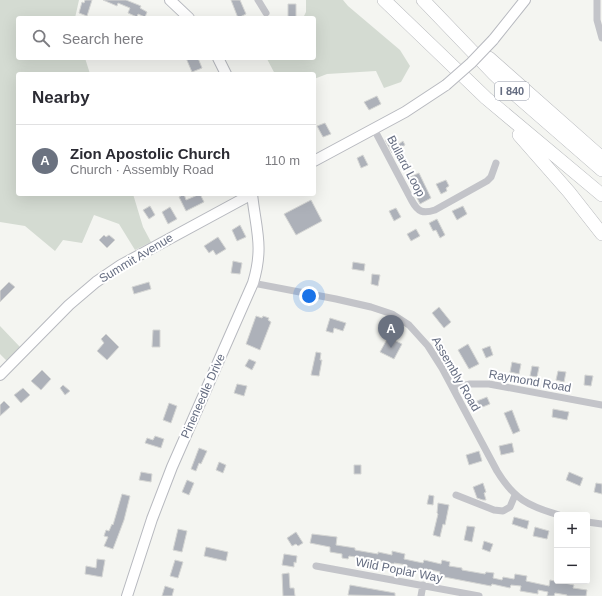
<!DOCTYPE html>
<meta charset="utf-8">
<style>
:root{--surface:#fff;--page:#f7f7f7;--text:#2b2b33;--muted:#7c7c81;--line:#e1e1e2;--accent:#db2777}
body{margin:0;font-family:Helvetica,sans-serif;background:var(--page);color:var(--text)}
.controls{position:absolute;right:12px;bottom:12px;display:grid;overflow:hidden;border-radius:4px;box-shadow:0 4px 16px #0002}
.controls button{width:36px;height:36px;display:grid;place-items:center;padding:0;border:0;border-bottom:1px solid var(--line);background:var(--surface);color:var(--text);font:20px sans-serif}
.you{position:absolute;left:309px;top:296px;width:14px;height:14px;margin:-10px;border:3px solid #fff;border-radius:50%;background:#1a73e8;box-shadow:0 0 0 6px #1a73e833}
.badge{display:grid;place-items:center;width:26px;height:26px;border-radius:50%;background:var(--accent);color:#fff;font-size:13px;font-weight:700}
.pin{position:absolute;translate:-50% -33px;filter:drop-shadow(0 1px 2px #0008)}
.pin::after{content:'';position:absolute;top:21px;width:14px;height:12px;background:inherit;clip-path:polygon(0 0,100% 0,50% 100%)}
.list{margin:0;padding:0;list-style:none}
h2{display:flex;justify-content:space-between;align-items:center;height:52px;margin:0;padding:0 16px;font-size:17px}
h2 small{font-size:13px;font-weight:400;color:var(--muted)}
.list li{display:grid;grid-template-columns:26px 1fr auto;gap:12px;align-items:center;box-sizing:border-box;height:72px;padding:0 16px;border-top:1px solid var(--line)}
.list b{display:block;font-size:15px;white-space:nowrap}
.list p{margin:0;font-size:13px;white-space:nowrap;color:var(--muted)}
.list em{font-size:13px;font-style:normal;color:var(--muted)}
.icon{flex:none;width:22px;height:22px;fill:none;stroke:currentColor;stroke-width:2;stroke-linecap:round;stroke-linejoin:round}
.map{position:relative;flex:none;width:602px;height:596px;overflow:hidden}
.search{position:absolute;background:var(--surface);box-shadow:0 4px 16px #0002;left:16px;top:16px;width:300px;height:44px;display:flex;align-items:center;gap:10px;box-sizing:border-box;padding:0 14px;border-radius:4px;color:var(--muted);font-size:15px}
.panel{position:absolute;background:var(--surface);box-shadow:0 4px 16px #0002;left:16px;top:72px;width:300px;height:124px;border-radius:4px}
.map>svg:first-child{display:block}
</style>
<div class="map">
<svg width="602" height="596" viewBox="0 0 602 596">
<rect width="100%" height="100%" fill="#f4f5f1"/>
<path fill="#d4dbd2" d="M0,0H79L75,18H18V58H85L90,74H18V194H133L143,227L151,242L135,250L119,224L94,215L82,243L63,240L55,251L25,226L0,222Z
M306,0H343L348,6L400,50L410,66L401,82L384,88L376,71L327,74L314,79V74H275L267,59L270,58H314V18H303L306,12Z
M0,326L20,347L7,361L0,354Z"/>
<path fill="#adb1b9" stroke="#d5d6d4" d="M85,0H92L87,16L79,13L82,2L84,3Z
M103,0H126L141,6L140,8L147,12L145,17L138,14L137,17L128,13L130,8L118,3L117,6Z
M231,0H240L246,14L238,18Z
M288,4H296V18H288Z
M186,58H198L202,68L192,72Z
M377,96L381,104L369,110L364,102Z
M325,123L331,134L323,137L317,126Z
M394,135L399,144L403,141L405,145L392,153L385,140Z
M363,155L368,165L361,168L357,158Z
M419,173L431,198L420,204L407,178Z
M446,180L449,186L446,188L447,191L441,194L436,184Z
M184,194L186,200L200,194L204,202L186,211L179,197Z
M311,200L322,221L296,235L284,214Z
M150,206L155,215L149,219L143,210Z
M463,206L467,214L457,220L452,211Z
M170,207L177,219L168,224L162,212Z
M396,208L401,217L394,221L389,211Z
M437,219L445,235L440,238L436,230L433,231L429,223Z
M240,225L246,237L237,241L232,230Z
M416,229L420,236L411,241L407,234Z
M104,235L106,237L109,235L115,240L107,248L99,240Z
M218,237L226,249L216,255L213,250L209,253L204,246Z
M233,261L242,263L240,274L231,273Z
M353,262L365,264L364,271L352,269Z
M372,274L380,275L378,286L371,284Z
M9,282L15,287L0,302V291Z
M149,282L151,289L134,294L132,287Z
M439,307L451,322L444,328L432,313Z
M256,316L262,318L263,316L269,318L268,320L271,322L260,350L246,344Z
M330,318L346,323L343,331L334,328L333,333L326,331Z
M153,330H160V347H152Z
M391,332L399,336L396,341L402,344L394,359L380,352Z
M106,334L119,347L107,360L97,351L104,343L101,339Z
M468,344L479,364L469,369L458,350Z
M490,346L493,355L486,358L482,349Z
M316,352L321,353L320,360H322L319,376L311,375Z
M249,359L256,362L252,370L245,366Z
M512,362L521,364L519,374L510,372Z
M532,366L539,367L537,377L530,376Z
M42,370L51,379L41,390L31,381Z
M558,371L566,372L564,382L556,380Z
M585,375L593,376L591,386L584,385Z
M237,384L247,386L244,396L234,393Z
M63,385L70,391L65,395L60,388Z
M23,388L30,395L21,403L14,395Z
M487,397L490,404L480,408L477,401Z
M4,401L10,407L0,416V405Z
M169,403L177,406L171,423L163,420Z
M553,409L569,412L567,420L552,417Z
M512,410L520,431L513,434L504,413Z
M155,436L164,439L161,448L145,443L147,438L153,440Z
M512,443L514,452L501,455L499,446Z
M199,448L207,451L201,464L199,463L196,471L191,469Z
M479,451L482,461L469,465L466,455Z
M219,462L226,465L223,473L216,470Z
M354,465H361V474H354Z
M141,472L152,474L151,482L139,480Z
M569,472L583,478L580,486L566,480Z
M187,480L194,483L189,495L182,492Z
M483,483L486,492L484,493L486,500H483L477,498L473,487Z
M596,483L602,484V494L594,492Z
M122,494L130,496L124,520L113,549L104,546L108,537L104,536L106,530L109,531L112,524L113,525Z
M429,495L434,496L433,505L427,504Z
M438,503L449,505L445,525L443,524L440,537L433,535L438,514L437,513Z
M514,517L529,521L527,529L512,524Z
M467,526L475,527L472,542L464,540Z
M535,527L549,531L547,539L533,536Z
M178,529L187,531L182,552L173,550Z
M296,532L303,543L298,546L296,544L292,546L287,538Z
M312,534L337,537L336,545L355,548V550L378,554V552L392,555V551L405,554L404,559L423,563L424,560L441,564L442,560L450,562L449,566L462,568V570L485,574L486,572L494,573L493,578L502,580L503,577L514,579L515,574L527,576L526,581L549,586L550,580L574,585L573,588L587,590L586,596H567V595L555,593L554,596H547L548,592L538,590V594L520,591L521,586L511,585L510,588L492,584L491,586L439,576L440,572L426,569L425,574L419,572L406,569L407,565L394,563V564L380,561L379,565L361,562V558L349,556L348,559L342,558V554L330,552V547L310,543Z
M484,541L493,544L490,552L482,549Z
M206,547L228,552L226,561L204,556Z
M284,554L297,556L296,563L294,562V567L282,565Z
M97,559L105,560L102,577L85,574L86,566L96,568Z
M175,560L183,562L178,578L170,576Z
M289,573L290,588H294L295,596H283L282,574Z
M350,585L395,593V596L348,595Z
M165,586L174,589L172,596H162Z"/>
<g fill="none" stroke-linecap="round" stroke-linejoin="round">
<g stroke="#b7b9bf" stroke-width="12">
<path id="secondary" d="M170,0L189,18
M493,40L525,0
M218,58L226,74
M314,161L405,112L446,85
M0,375L69,305L96,282L121,265L252,194
M127,596L152,519L172,467L253,283C264,247 256,230 252,194"/>
</g>
<g stroke="#b5b7bb" stroke-width="14">
<path id="highway" d="M384,0L486,98L602,195
M423,0L493,73L517,96L602,170
M489,58L602,158
M519,135L569,192L602,234"/>
</g>
<path stroke="#c3c4c9" stroke-width="7" d="M258,0L266,13
M597,0V20L602,38
M374,129L412,201C418,212 423,214 435,210L487,181L491,177L496,163
M253,283L336,299L371,307L392,314L409,325L428,346L442,368L497,471C514,499 528,506 559,515
M454,388L470,384H489L602,405
M456,495L494,510L503,511L510,507L515,495
M587,522L602,524
M316,566L479,596
M421,596L423,585"/>
<use href="#secondary" stroke="#fff" stroke-width="10"/>
<use href="#highway" stroke="#fff" stroke-width="13"/>
<g stroke="#b7b9bf" stroke-width="12" stroke-linecap="butt">
<path id="secondary-bridge" d="M446,85L471,63L493,40"/>
</g>
<use href="#secondary-bridge" stroke="#fff" stroke-width="10"/>
</g>
<g text-anchor="middle" dominant-baseline="central" stroke-width="4" stroke-linejoin="round" paint-order="stroke">
<rect fill="#fff" stroke="#9399a7" stroke-width="1" x="495" y="82" width="34" height="18" rx="3"/>
<g font-size="11" font-weight="bold" fill="#656d81">
<text x="512" y="91">I 840</text>
</g>
<g font-size="12" fill="#656d81" stroke="#fff">
<text transform="translate(406 166) rotate(62)">Bullard Loop</text>
<text transform="translate(136 258) rotate(-31)">Summit Avenue</text>
<text transform="translate(456 374) rotate(60)">Assembly Road</text>
<text transform="translate(530 381) rotate(10)">Raymond Road</text>
<text transform="translate(203 396) rotate(-66)">Pineneedle Drive</text>
<text transform="translate(399 570) rotate(11)">Wild Poplar Way</text>
</g>
</g>
</svg>
<div class="controls">
<button>+</button>
<button>−</button>
</div>
<div class="you"></div>
<div class="pin badge" style="left:391px;top:348px;background:#6b7280">A</div>
<div class="search"><svg class="icon" aria-label="search" viewBox="0 0 24 24"><circle cx="10" cy="10" r="6"/><path d="M15 15l6 6"/></svg>Search here</div>
<section class="panel">
<h2>Nearby<small></small></h2>
<ul class="list">
<li><span class="badge" style="background:#6b7280">A</span><div><b>Zion Apostolic Church</b><p>Church · Assembly Road</p></div><em>110 m</em></li>
</ul>
</section>
</div>
